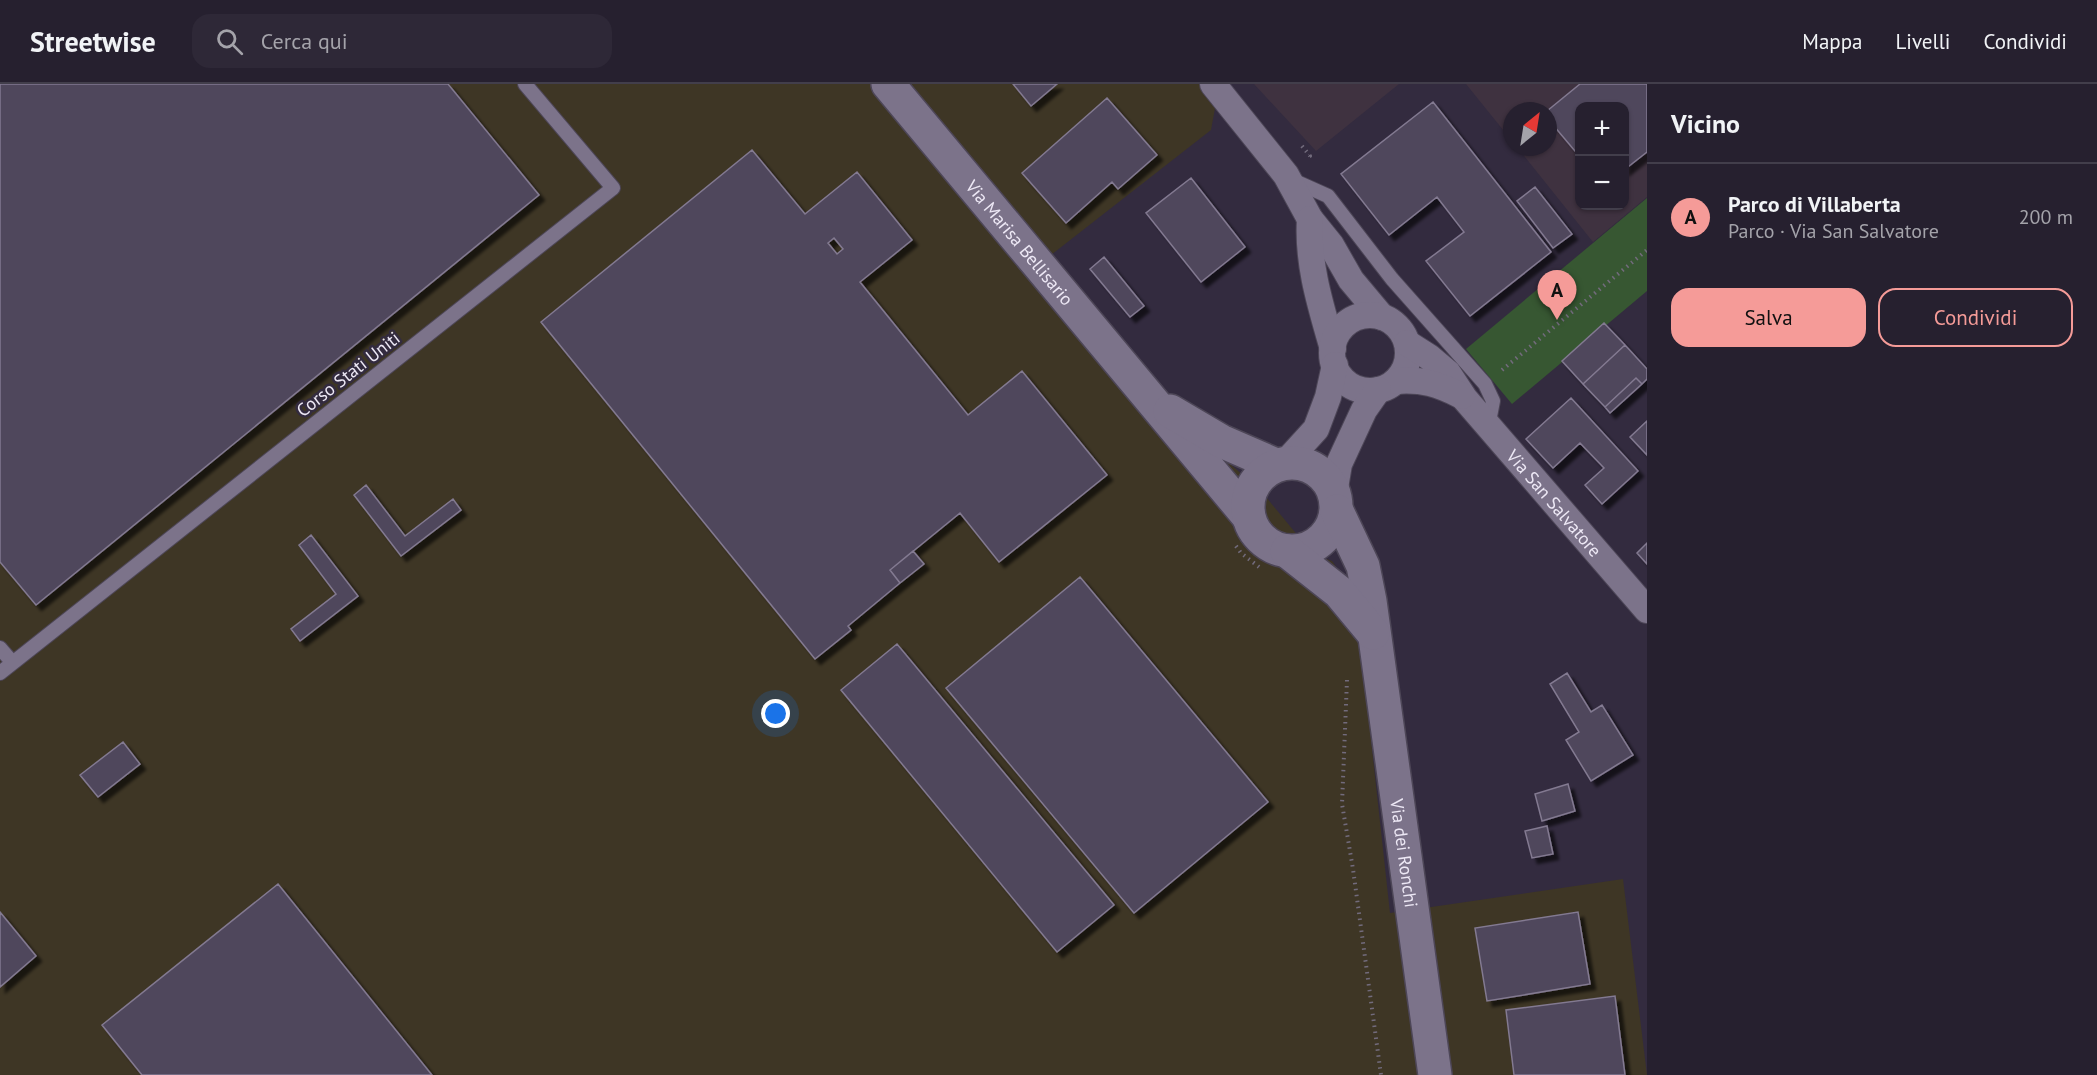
<!DOCTYPE html>
<html lang="it">
<meta charset="utf-8">
<style>
:root{--surface:#26202f;--page:#2e2837;--text:#f1f3f6;--muted:#a4a3aa;--line:#423e4b;--accent:#f59b98}
body{margin:0;font-family:"PT Sans",sans-serif;background:var(--page);color:var(--text)}
.controls{position:absolute;right:18px;top:18px;display:grid;overflow:hidden;border-radius:12px;box-shadow:0 2px 4px #0004}
.controls button{width:54px;height:54px;display:grid;place-items:center;padding:0;border:0;border-bottom:2px solid var(--line);background:var(--surface);color:var(--text);font:30px sans-serif}
.compass{position:absolute;left:1503px;top:18px;width:54px;height:54px;border-radius:50%;background:var(--surface);box-shadow:0 2px 4px #0004;rotate:30deg}
.you{position:absolute;left:776px;top:630px;width:21px;height:21px;margin:-15px;border:4px solid #fff;border-radius:50%;background:#1a73e8;box-shadow:0 0 0 9px #1a73e833}
.badge{display:grid;place-items:center;width:39px;height:39px;border-radius:50%;background:var(--accent);color:#111;font-size:20px;font-weight:700}
.pin{position:absolute;translate:-50% -50px;filter:drop-shadow(0 2px 3px #0008)}
.pin::after{content:'';position:absolute;top:32px;width:21px;height:18px;background:inherit;clip-path:polygon(0 0,100% 0,50% 100%)}
.list{margin:0;padding:0;list-style:none}
h2{display:flex;justify-content:space-between;align-items:center;height:78px;margin:0;padding:0 24px;font-size:26px}
h2 small{font-size:20px;font-weight:400;color:var(--muted)}
.list li{display:grid;grid-template-columns:39px 1fr auto;gap:18px;align-items:center;box-sizing:border-box;height:108px;padding:0 24px;border-top:2px solid var(--line)}
.list b{display:block;font-size:22px;white-space:nowrap}
.list p{margin:0;font-size:20px;white-space:nowrap;color:var(--muted)}
.list em{font-size:20px;font-style:normal;color:var(--muted)}
.actions{display:flex;gap:12px;padding:18px 24px}
.actions a{flex:1;padding:14px 0;border:2px solid var(--accent);border-radius:18px;text-align:center;font-size:21px;color:var(--accent)}
.actions .main{background:var(--accent);color:#111}
.icon{flex:none;width:33px;height:33px;fill:none;stroke:currentColor;stroke-width:2;stroke-linecap:round;stroke-linejoin:round}
.map{position:relative;flex:none;width:1647px;height:991px;overflow:hidden}
header{display:flex;align-items:center;gap:36px;box-sizing:border-box;height:84px;padding:0 30px;background:var(--surface);border-bottom:2px solid var(--line)}
header strong{font-size:28px}
nav{display:flex;gap:33px;margin-inline-start:auto;font-size:21px}
.search{width:420px;height:54px;background:var(--page);display:flex;align-items:center;gap:15px;box-sizing:border-box;padding:0 21px;border-radius:18px;color:var(--muted);font-size:22px}
main{display:flex}
aside{flex:1;background:var(--surface)}
.map>svg:first-child{display:block}
</style>
<header>
<strong>Streetwise</strong>
<div class="search"><svg class="icon" aria-label="search" viewBox="0 0 24 24"><circle cx="10" cy="10" r="6"/><path d="M15 15l6 6"/></svg>Cerca qui</div>
<nav><a>Mappa</a><a>Livelli</a><a>Condividi</a></nav>
</header>
<main>
<div class="map">
<svg width="1647" height="991" viewBox="0 0 1647 991">
<defs>
<filter id="shadow"><feDropShadow dx="5.5" dy="5.5" stdDeviation="1.5" flood-color="#0009"/></filter>
</defs>
<rect width="100%" height="100%" fill="#332b3f"/>
<path fill="#3f3240" fill-rule="evenodd" d="M1254,0H1399L1316,67Z
M1466,0H1647V113L1593,158L1517,63H1548V27H1512V57ZM1580,22H1624V122H1580Z"/>
<path fill="#3e3625" d="M0,0H1212L1218,8L1211,46L1051,171L1212,364L1261,407L1313,470L1332,477L1349,501L1357,528L1390,829L1623,795L1647,991H0Z"/>
<path fill="#375732" d="M1647,114V207L1512,320L1466,265Z"/>
<path fill="#4f475c" stroke="#837a91" stroke-width="1.5" fill-rule="evenodd" filter="url(#shadow)" d="M0,0H448L539,111L36,521L0,478Z
M1013,0H1057L1031,22Z
M1580,0H1647V68L1624,86V22H1580V73L1548,35L1547,27Z
M1107,14L1157,71L1118,105L1112,98L1066,139L1022,89Z
M1433,18L1551,168L1470,232L1426,177L1464,148L1437,113L1389,151L1341,90Z
M752,66L805,130L857,88L912,156L860,198L968,331L1022,287L1107,391L999,478L960,429L890,486L900,499L848,542L851,546L815,575L541,238ZM834,154L843,165L837,170L828,159Z
M1191,94L1245,163L1201,198L1146,129Z
M1535,103L1572,150L1553,164L1517,117Z
M1104,173L1144,222L1130,233L1090,185Z
M1604,239L1625,261L1583,300L1562,277Z
M1625,261L1647,285V295L1642,300L1636,294L1605,323L1583,300Z
M1636,294L1642,300L1610,329L1605,323Z
M1571,314L1638,387L1602,420L1585,401L1604,384L1580,359L1553,384L1526,355Z
M1647,337V371L1630,353Z
M366,401L405,452L453,415L461,426L401,472L354,411Z
M311,451L358,512L300,557L291,545L336,510L299,461Z
M1647,459V480L1637,469Z
M913,467L924,480L900,499L890,486Z
M1080,493L1268,718L1134,829L946,604Z
M897,560L1114,821L1057,868L841,606Z
M1567,589L1591,628L1602,621L1633,671L1591,697L1566,656L1579,648L1550,600Z
M123,658L140,680L98,713L80,691Z
M1568,700L1575,727L1542,737L1535,710Z
M1547,742L1553,770L1532,774L1525,747Z
M278,800L432,991H142L102,941Z
M0,828L36,872L0,903Z
M1578,828L1590,900L1487,917L1475,844Z
M1615,912L1625,991H1514L1506,926Z"/>
<g fill="none" stroke-linecap="round" stroke-linejoin="round">
<g stroke="#4d4657" stroke-width="16">
<path id="service" d="M1290,95L1328,112L1392,195L1485,300L1493,317L1488,343
M0,564L12,578
M0,589L613,104L525,0"/>
</g>
<g stroke="#4d4657" stroke-width="28">
<g id="minor">
<path d="M1213,0L1286,91L1310,135L1331,161L1351,196L1382,233"/>
<path d="M1310,135C1307,180 1321,223 1333,265"/>
<circle cx="1370" cy="269" r="38"/>
<path id="s1" d="M1407,259L1429,273L1448,289L1465,315L1647,526"/>
<path d="M1396,297C1423,295 1438,300 1462,312"/>
<path d="M1285,379L1316,345L1328,313L1335,281"/>
<path d="M1334,410L1339,380L1364,326L1378,306"/>
</g>
</g>
<g stroke="#4d4657" stroke-width="36">
<g id="tertiary">
<path id="s2" d="M888,0L1248,432"/>
<path d="M1170,327L1221,357L1276,381"/>
<circle cx="1292" cy="423" r="44"/>
<path id="s3" d="M1337,427L1363,482L1370,517L1435,991"/>
<path d="M1287,467L1339,508L1373,549"/>
</g>
</g>
<path stroke="#726b7c" stroke-width="4" stroke-dasharray="1.5 4.5" stroke-linecap="butt" d="M1302,62L1310,72L1307,74
M1502,286L1647,166
M1236,462L1241,469L1259,483
M1347,596L1342,720L1353,785L1381,991"/>
<use href="#service" stroke="#7c738a" stroke-width="14"/>
<use href="#minor" stroke="#7c738a" stroke-width="26"/>
<use href="#tertiary" stroke="#7c738a" stroke-width="33"/>
</g>
<g text-anchor="middle" dominant-baseline="central" stroke-width="5" stroke-linejoin="round" paint-order="stroke">
<g font-size="18" fill="#ede8f5" stroke="#332b3f">
<text stroke="none"><textPath href="#s2" startOffset="206">Via Marisa Bellisario</textPath></text>
<text transform="translate(348 290) rotate(-38)">Corso Stati Uniti</text>
<text stroke="none"><textPath href="#s1" startOffset="219">Via San Salvatore</textPath></text>
<text stroke="none"><textPath href="#s3" startOffset="351">Via dei Ronchi</textPath></text>
</g>
</g>
</svg>
<div class="controls">
<button>+</button>
<button>−</button>
</div>
<svg class="compass" viewBox="-18 -18 36 36"><path d="M0-13l5 13h-10z" fill="#e53935"/><path d="M0 13l5-13h-10z" fill="#a4a3aa"/></svg>
<div class="you"></div>
<div class="pin badge" style="left:1557px;top:236px">A</div>
</div>
<aside>
<h2>Vicino<small></small></h2>
<ul class="list">
<li><span class="badge">A</span><div><b>Parco di Villaberta</b><p>Parco · Via San Salvatore</p></div><em>200 m</em></li>
</ul>
<div class="actions"><a class="main">Salva</a><a>Condividi</a></div>
</aside>
</main>
